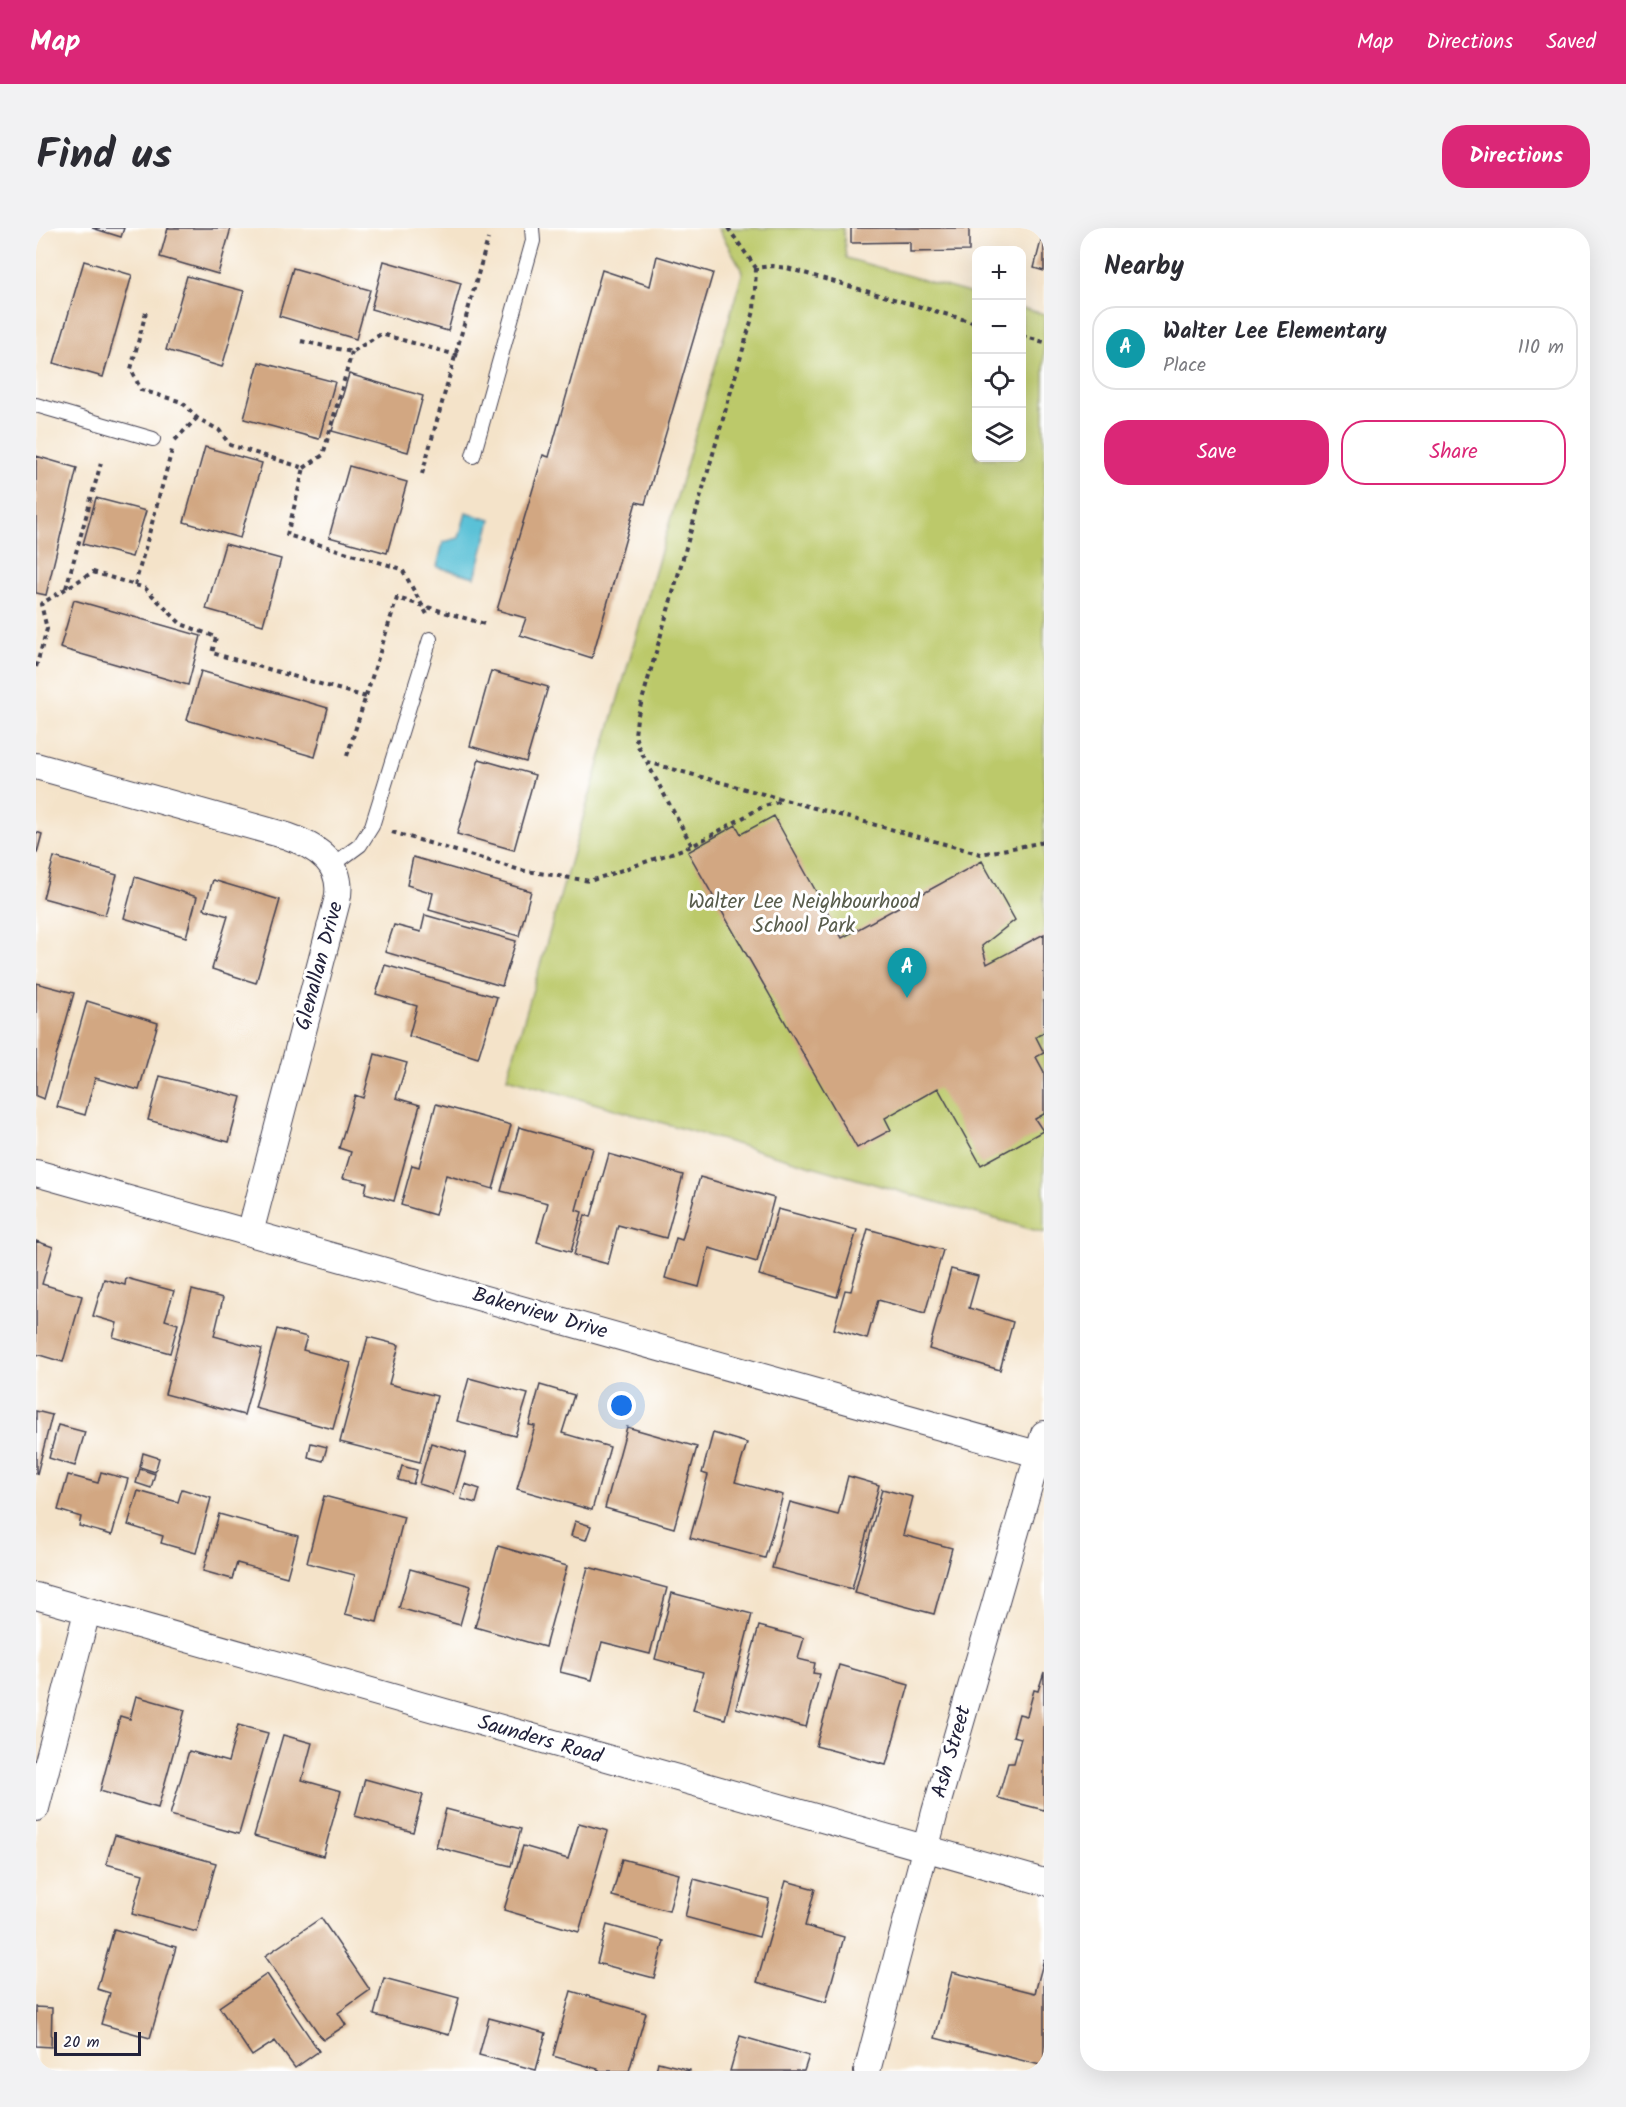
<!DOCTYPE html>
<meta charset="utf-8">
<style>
:root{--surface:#fff;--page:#f2f2f3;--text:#2b2b33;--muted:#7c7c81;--line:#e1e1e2;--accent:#db2777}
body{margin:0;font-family:Kalam,sans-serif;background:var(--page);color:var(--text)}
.controls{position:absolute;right:18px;top:18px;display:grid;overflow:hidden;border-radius:12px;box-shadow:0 6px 24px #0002}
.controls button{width:54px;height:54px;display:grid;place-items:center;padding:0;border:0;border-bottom:2px solid var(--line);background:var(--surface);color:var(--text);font:30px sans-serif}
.scale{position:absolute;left:18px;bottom:15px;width:87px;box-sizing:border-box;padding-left:6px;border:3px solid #22223b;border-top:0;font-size:16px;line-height:21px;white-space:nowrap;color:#22223b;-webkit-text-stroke:4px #fff;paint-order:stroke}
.you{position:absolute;left:586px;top:1178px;width:21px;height:21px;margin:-15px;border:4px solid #fff;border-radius:50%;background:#1a73e8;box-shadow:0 0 0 9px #1a73e833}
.badge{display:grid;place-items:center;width:39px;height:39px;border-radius:50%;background:var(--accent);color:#fff;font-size:20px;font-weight:700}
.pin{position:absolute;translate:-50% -50px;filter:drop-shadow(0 2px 3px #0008)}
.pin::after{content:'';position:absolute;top:32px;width:21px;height:18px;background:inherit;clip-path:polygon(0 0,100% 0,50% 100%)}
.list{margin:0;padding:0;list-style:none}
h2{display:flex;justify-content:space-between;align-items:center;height:78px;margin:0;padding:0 24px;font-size:26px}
h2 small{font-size:20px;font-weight:400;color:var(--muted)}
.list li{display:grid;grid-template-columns:39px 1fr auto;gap:18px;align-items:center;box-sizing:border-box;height:84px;margin:0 12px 12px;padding:0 12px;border:2px solid var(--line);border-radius:24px}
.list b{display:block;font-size:22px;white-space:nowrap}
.list p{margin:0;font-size:20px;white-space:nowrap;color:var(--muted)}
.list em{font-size:20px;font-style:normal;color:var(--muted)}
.actions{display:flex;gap:12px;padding:18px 24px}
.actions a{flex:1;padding:14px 0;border:2px solid var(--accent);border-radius:24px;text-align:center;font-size:21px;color:var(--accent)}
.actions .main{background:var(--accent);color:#fff}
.icon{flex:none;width:33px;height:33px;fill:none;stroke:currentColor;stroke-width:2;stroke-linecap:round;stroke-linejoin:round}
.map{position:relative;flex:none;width:1008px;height:1843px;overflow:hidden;border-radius:24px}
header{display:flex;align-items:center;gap:36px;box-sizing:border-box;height:84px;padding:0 30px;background:var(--accent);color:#fff}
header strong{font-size:28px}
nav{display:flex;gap:33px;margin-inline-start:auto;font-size:21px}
.intro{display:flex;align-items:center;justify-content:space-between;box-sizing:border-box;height:144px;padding:0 36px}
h1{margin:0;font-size:42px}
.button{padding:15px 27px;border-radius:24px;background:var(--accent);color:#fff;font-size:21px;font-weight:700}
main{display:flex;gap:36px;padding:0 36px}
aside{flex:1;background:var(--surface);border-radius:24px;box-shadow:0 6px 24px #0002}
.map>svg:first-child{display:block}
</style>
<header>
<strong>Map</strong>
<nav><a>Map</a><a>Directions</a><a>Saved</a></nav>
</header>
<div class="intro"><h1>Find us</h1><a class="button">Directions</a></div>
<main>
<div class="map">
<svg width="1008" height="1843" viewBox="0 0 1008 1843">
<rect width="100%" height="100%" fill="#fff"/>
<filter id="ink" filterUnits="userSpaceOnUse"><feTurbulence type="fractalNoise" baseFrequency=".0167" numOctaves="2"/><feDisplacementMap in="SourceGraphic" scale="12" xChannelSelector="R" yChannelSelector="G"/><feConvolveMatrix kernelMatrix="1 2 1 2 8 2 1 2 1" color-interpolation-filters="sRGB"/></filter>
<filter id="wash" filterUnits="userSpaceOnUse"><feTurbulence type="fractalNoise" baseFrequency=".008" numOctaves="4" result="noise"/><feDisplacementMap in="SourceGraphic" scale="24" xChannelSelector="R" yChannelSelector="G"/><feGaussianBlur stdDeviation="1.35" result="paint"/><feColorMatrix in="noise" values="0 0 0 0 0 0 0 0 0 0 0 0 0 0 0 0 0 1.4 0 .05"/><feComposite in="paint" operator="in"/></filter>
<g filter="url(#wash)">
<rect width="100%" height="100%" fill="#f4e3c9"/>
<path fill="#bcc96b" stroke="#6f7653" stroke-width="1.5" d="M682,0H807L810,30L940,67V230H986V80L1008,86V1005L471,850L707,43Z"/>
<path fill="#5ac1d7" stroke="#3e7289" stroke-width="1.5" d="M430,285L455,292L439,349L401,339L407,314L423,310Z"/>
<g id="blocks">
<path fill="#d2a782" d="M56,0H88L85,9Z
M132,0H195L182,46L124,29Z
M815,0H933V23L874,24V14L815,15Z
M1007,5H1008V43L998,40Z
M621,28L677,45L609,276L600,274L556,430L484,407L490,390L461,382L507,227L513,229L566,42L614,58Z
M48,33L96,47L67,149L18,135Z
M348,33L425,55L412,103L335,81Z
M257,40L334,62L320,111L243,88Z
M151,48L208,63L186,139L130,122Z
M223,134L299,154L283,211L208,191Z
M313,146L387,168L372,224L296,203Z
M169,219L226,235L204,310L148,294Z
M0,228L41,240L10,367L0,365Z
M313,238L371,254L351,325L293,309Z
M60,270L110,283L96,329L47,316Z
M189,316L245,331L227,397L170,381Z
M38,372L165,408L152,457L24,420Z
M165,443L292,480L279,529L151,492Z
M455,443L512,459L490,534L434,518Z
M443,531L499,547L478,622L421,606Z
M738,588L806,710L946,633L979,692L946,718L951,736L1008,706V804L1000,809L1008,825L1000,829L1008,844V886L999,891L1007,903L945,937L902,860L849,890L855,902L821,920L652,624L700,597L705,606Z
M0,604L6,606L1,625H0Z
M18,629L81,647L69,687L7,670Z
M377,629L495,663L483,708L393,682L397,665L371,657Z
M99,649L161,669L150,709L88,690Z
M177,652L244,672L220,755L176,741L192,688L168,681Z
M389,687L480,713L466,758L349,724L358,697L385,704Z
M349,737L461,769L442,830L373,808L381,778L340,766Z
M0,755L38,765L8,871L0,868Z
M51,773L122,795L103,862L59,850L49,887L21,879Z
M339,826L371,835L360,870L384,877L358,973L329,965L331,955L307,950L315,924L303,920L319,867L327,870Z
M124,848L205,869L193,914L112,892Z
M400,876L475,897L457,961L410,947L399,987L365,977L376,937L383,939Z
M483,899L557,920L540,982L546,984L535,1024L501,1014L512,975L465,963Z
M573,926L647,947L630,1010L582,997L572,1036L538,1027L549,987L555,989Z
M664,949L738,970L721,1034L673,1020L663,1059L629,1050L640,1010L646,1012Z
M742,981L821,1002L801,1069L723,1047Z
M832,1001L907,1022L889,1085L842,1072L831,1111L798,1101L809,1062L815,1063Z
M0,1013L17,1019L6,1056L46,1068L27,1134L0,1126Z
M915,1041L942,1048L933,1080L977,1094L964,1142L893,1121Z
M90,1050L138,1063L129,1092L142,1096L134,1125L77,1109L81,1095L57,1088L68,1051L89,1057Z
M156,1062L187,1070L178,1108L226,1121L208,1187L129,1166Z
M241,1101L271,1109L267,1122L315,1135L297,1201L219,1180Z
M332,1109L363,1117L353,1156L401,1168L384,1234L304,1214Z
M433,1150L492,1166L479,1208L421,1193Z
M504,1157L538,1167L526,1205L574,1219L556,1282L481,1261L499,1198L493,1197Z
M0,1183L16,1187L1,1246L0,1245Z
M22,1197L49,1204L39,1238L13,1230Z
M591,1199L661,1219L638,1300L569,1280Z
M677,1205L711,1215L699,1254L747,1267L729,1330L654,1310L672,1247L666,1245Z
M275,1215L291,1219L287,1233L272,1229Z
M395,1215L430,1225L418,1266L383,1256Z
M107,1225L123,1230L119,1244L104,1239Z
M366,1238L381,1242L377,1256L362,1252Z
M104,1241L119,1246L115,1260L100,1255Z
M65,1244L92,1251L76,1307L43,1298L45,1289L22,1282L32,1247L62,1255Z
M812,1248L843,1257L816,1361L736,1340L754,1274L802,1287Z
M429,1256L444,1261L440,1275L425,1271Z
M146,1261L175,1270L160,1325L125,1315L127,1308L92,1297L102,1263L142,1274Z
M846,1261L877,1269L867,1307L916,1320L898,1386L819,1365Z
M288,1268L368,1289L341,1394L309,1386L319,1347L271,1335Z
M183,1286L262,1308L251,1349L201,1335L196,1351L167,1343Z
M539,1293L555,1298L550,1312L535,1308Z
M462,1318L531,1338L509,1419L439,1399Z
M552,1339L631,1360L614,1426L566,1414L556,1452L524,1444Z
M374,1341L435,1358L424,1397L363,1380Z
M636,1365L716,1386L689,1491L657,1482L667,1444L619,1431Z
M723,1398L768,1410L762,1431L779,1435L777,1445L784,1446L770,1499L700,1480Z
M803,1437L873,1457L850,1537L780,1518Z
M1008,1444V1582L962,1570L972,1535H978L985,1510L977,1508L983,1486L991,1488L998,1462L1002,1463Z
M100,1468L149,1482L122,1580L64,1563L84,1488L94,1491Z
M202,1497L232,1505L203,1606L134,1587L153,1523L192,1534Z
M247,1507L276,1515L266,1552L305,1563L287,1628L218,1608Z
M329,1551L387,1567L377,1604L319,1588Z
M410,1581L485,1601L475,1638L400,1619Z
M543,1595L572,1603L543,1704L468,1682L487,1618L532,1631Z
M79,1607L180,1635L161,1704L96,1686L107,1646L70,1636Z
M586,1631L643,1646L633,1683L576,1668Z
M658,1651L733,1671L723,1709L649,1689Z
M750,1653L779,1661L769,1698L808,1709L790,1774L721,1754Z
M285,1690L334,1762L302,1785L310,1797L287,1812L229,1728Z
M571,1697L628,1713L618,1750L561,1735Z
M78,1701L140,1719L114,1810L65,1796L74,1765L61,1761Z
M1008,1731V1838L899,1810L916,1744L999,1765Z
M231,1746L283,1823L259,1840L239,1813L216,1828L183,1779Z
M348,1750L423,1770L413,1807L338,1787Z
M535,1763L610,1785L593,1843H562V1841L517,1828Z
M0,1779L16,1780L15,1819L0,1818Z
M453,1790L510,1805L500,1842L443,1827Z
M704,1808L773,1828L768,1843H694Z
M622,1834L654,1842V1843H620Z"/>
</g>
</g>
<g filter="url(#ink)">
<use href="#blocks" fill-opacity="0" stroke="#423f50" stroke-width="1.5"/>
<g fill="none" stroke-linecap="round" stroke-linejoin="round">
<g stroke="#423f50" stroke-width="16">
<path id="lane" d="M0,177L117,211
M437,228L497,13L496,0
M297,637L324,617L336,598L394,411"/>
</g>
<g stroke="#423f50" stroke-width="28">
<path id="street" d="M0,538L251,608C282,619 309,637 301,673L214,1005
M0,945L1008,1228
M0,1368L1008,1654
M0,1580L51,1384
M831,1843L899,1584L1008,1206"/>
</g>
<path stroke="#423f50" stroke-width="4" stroke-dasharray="4.5 4.5" stroke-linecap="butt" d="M692,0L720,40L736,38L751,40L940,95
M720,40L718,83L601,490L599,507L602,518L656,618L728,578L746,573
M110,84L95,141L105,162L146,174L161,190L183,202L194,217L268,240L251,307L366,341L393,390
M986,108L1008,114
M265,113L316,124L345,106L424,128
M139,212L161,190
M268,240L287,227L316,124
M386,246L452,11
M99,357L136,222
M30,360L65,235
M0,439L11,401L5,376L57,344L109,360L145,396L180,409L176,425L330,469
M311,528L361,370L452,397
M611,534L945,626L1008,614
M356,604L484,642L554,653L656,618"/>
<use href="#lane" stroke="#fff" stroke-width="14"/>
<use href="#street" stroke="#fff" stroke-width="26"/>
</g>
</g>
<g text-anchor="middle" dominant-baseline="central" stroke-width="6" stroke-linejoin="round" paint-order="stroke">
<g font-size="21" fill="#585c4c" stroke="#fff">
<text x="768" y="674">Walter Lee Neighbourhood<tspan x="768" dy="24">School Park</tspan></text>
</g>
<g font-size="21" fill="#22223b" stroke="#fff">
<text transform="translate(284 738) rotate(-75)">Glenallan Drive</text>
<text transform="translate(504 1086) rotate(16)">Bakerview Drive</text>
<text transform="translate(504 1512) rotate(16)">Saunders Road</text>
<text transform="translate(916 1524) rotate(-74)">Ash Street</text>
</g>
</g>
</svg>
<div class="controls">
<button>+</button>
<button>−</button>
<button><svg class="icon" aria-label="locate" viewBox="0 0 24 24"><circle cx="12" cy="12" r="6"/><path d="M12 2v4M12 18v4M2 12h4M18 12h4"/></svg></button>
<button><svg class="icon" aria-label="layers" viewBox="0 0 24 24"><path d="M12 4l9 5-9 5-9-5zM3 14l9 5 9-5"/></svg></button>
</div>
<div class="scale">20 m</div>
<div class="you"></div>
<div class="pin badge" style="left:871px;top:770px;background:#0f9aa8">A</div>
</div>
<aside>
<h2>Nearby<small></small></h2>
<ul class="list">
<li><span class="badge" style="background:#0f9aa8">A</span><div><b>Walter Lee Elementary</b><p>Place</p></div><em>110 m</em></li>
</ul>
<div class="actions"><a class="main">Save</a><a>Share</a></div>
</aside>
</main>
